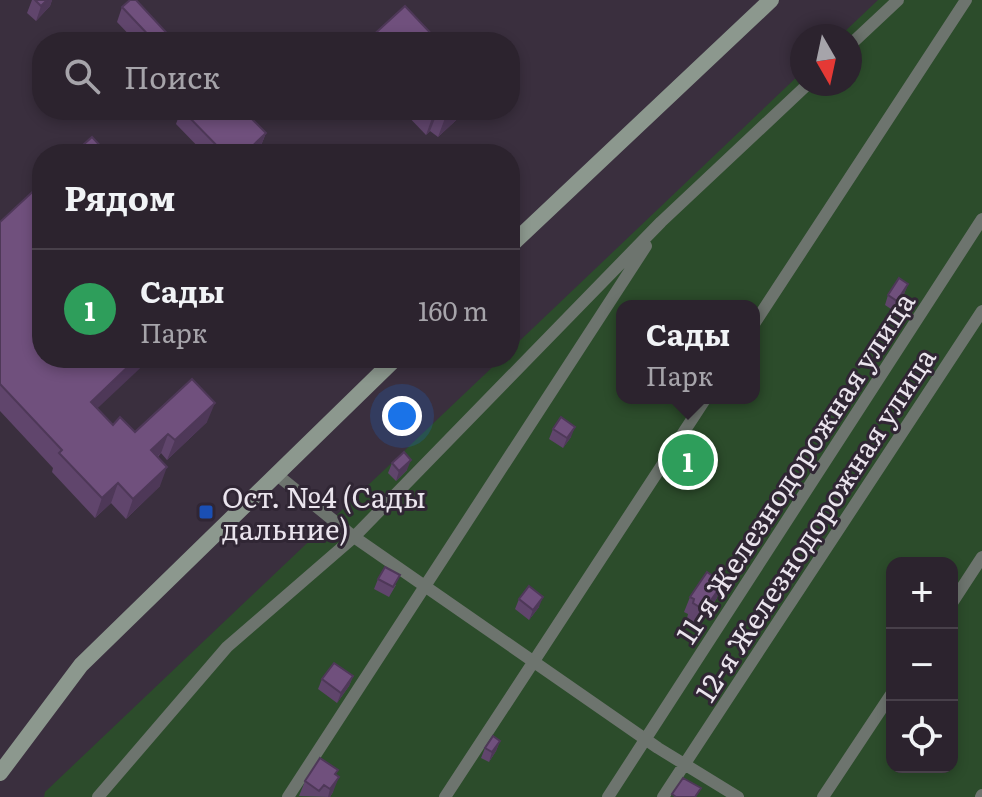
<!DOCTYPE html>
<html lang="ru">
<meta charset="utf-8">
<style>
:root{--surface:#2c232e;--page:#382f3a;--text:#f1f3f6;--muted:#a6a4aa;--line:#48404a;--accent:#79d158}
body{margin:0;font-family:Literata,serif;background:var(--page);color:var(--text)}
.controls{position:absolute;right:24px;bottom:24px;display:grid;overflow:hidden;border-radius:16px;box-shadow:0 4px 12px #0003}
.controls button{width:72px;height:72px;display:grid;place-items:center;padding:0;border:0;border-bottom:2px solid var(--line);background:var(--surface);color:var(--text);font:40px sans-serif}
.compass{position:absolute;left:790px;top:24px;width:72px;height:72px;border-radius:50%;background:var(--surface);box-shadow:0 4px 12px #0003;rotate:171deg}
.you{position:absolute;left:402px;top:416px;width:28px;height:28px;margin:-20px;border:6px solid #fff;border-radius:50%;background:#1a73e8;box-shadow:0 0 0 12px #1a73e833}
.badge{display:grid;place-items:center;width:52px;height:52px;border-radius:50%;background:var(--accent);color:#fff;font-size:26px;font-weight:700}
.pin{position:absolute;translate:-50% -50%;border:4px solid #fff;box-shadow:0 2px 8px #0006}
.popup{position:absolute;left:616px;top:300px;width:144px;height:104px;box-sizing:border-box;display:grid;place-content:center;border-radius:16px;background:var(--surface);filter:drop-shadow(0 2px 6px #0005);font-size:26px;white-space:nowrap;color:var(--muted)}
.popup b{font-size:30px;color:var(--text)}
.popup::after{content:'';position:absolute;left:50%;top:100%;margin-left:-16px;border:16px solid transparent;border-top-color:var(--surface)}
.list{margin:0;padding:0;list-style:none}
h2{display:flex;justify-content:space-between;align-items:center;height:104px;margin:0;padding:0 32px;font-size:34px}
h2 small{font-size:26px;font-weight:400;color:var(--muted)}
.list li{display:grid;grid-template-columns:52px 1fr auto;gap:24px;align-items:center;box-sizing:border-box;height:120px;padding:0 32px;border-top:2px solid var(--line)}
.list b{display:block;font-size:30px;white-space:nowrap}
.list p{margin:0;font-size:26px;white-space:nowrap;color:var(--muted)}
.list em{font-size:26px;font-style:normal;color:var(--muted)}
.icon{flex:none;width:44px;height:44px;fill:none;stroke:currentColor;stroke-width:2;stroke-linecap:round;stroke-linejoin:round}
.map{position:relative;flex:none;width:982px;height:797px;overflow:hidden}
.search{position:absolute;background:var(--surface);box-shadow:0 4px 12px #0003;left:32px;top:32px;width:488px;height:88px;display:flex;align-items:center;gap:20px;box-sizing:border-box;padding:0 28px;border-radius:32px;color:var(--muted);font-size:30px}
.panel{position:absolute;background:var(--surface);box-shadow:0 4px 12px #0003;left:32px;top:144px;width:488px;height:224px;border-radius:32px}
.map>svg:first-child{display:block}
</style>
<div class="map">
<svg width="982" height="797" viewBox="0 0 982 797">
<rect width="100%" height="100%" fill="#3a2f3e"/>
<path fill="#2c4c2b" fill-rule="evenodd" d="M878,0H982V797H44L45,792L502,358H510V350L802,72V84H850V36H840ZM622,306H754V398H622ZM892,563H952V767H892Z"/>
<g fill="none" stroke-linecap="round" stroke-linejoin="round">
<path stroke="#6d746e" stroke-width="12" d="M850,45L898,0
M754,324L966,0
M276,474L354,537L658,748L738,797
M952,603L982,557
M98,797L227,647L354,537L661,222L808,84
M288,797L646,246
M445,797L706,398
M608,797L982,219
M663,797L982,311
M823,797L892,693
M981,797L982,795"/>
<path stroke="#8c988e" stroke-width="16" d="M510,246L771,0
M0,773L81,665L396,358"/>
</g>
<path fill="#60456c" d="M32,0H52L50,6L36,21L27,13Z
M122,7L175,42H136L117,22Z
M181,110H243L266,133L260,148L254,154H205L176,124Z
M402,110H467L438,137L430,131L426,135Z
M0,222L97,408L113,425L135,432L207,422L167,460L161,453L158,457L160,486L126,519L111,503L95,518L52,472L53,468L0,411Z
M908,284L904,294L894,311L885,305L888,295Z
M553,429L571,437L563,448L549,439Z
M674,459L694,461L691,471L683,480L670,470Z
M392,463L407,470L396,481L388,473Z
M378,579L396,585L389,597L374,589Z
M690,597L717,598L698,626L687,618L688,614L684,612Z
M519,599L539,607L529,620L515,609Z
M353,676L349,686L337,703L318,689L322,679Z
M500,741L496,751L489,762L481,758L485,748Z
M336,775L333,792L330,797L299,796L305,781Z"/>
<path fill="#4e3858" d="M47,0H52L50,6L36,21L41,6Z
M453,110H467L438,137L445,118Z
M438,111L430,131L426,135L433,115Z
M266,133L260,148L254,154H244Z
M908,284L904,294L894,311L897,301Z
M137,358H151L84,421L91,402Z
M215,403L207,422L167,460L175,440Z
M575,427L571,437L563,448L567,438Z
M168,434L161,453L144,469L151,450Z
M411,460L407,470L396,481L399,471Z
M694,461L691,471L683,480L687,470Z
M167,467L160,486L126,519L133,499Z
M118,483L111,503L95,518L102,498Z
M723,583L717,598L698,626L704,610Z
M543,597L539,607L529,620L533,610Z
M353,676L349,686L337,703L341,693Z
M500,741L496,751L489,762L492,752Z
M339,777L333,792L330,797H328L330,789Z"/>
<path fill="#70507d" stroke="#4e3858" stroke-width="2" d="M35,0H47L41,6Z
M130,0H136L175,42H155L122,7Z
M405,6L439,42H372L369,39Z
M182,110H243L266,133L244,154H225Z
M428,110H453L445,118L438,111L433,115Z
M92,137L108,154H73Z
M42,183V358H137L91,402L113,425L120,417L135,432L192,379L215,403L175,440L168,434L151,450L167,467L133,499L118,483L102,498L59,453L62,450L0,384V222Z
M899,278L908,284L897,301L888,295Z
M561,417L575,427L567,438L553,429Z
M680,450L694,461L687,470L674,459Z
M404,452L411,460L399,471L392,463Z
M385,567L400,575L393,587L378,579Z
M707,572L723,583L704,610L693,603L694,599L690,597Z
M529,586L543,597L533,610L519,599Z
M334,663L353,676L341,693L322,679Z
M493,736L500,741L492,752L485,748Z
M320,758L338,770L335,774L339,777L330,789L324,785L319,791L305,781Z
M683,778L701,788L695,797H676L672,794Z"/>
<rect fill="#1a4fb4" stroke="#302634" stroke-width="3" x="198" y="504" width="16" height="16" rx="4"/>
<g text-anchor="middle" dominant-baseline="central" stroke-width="6" stroke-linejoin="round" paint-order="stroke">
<g font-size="28" fill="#eae4ed" stroke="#302634">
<text transform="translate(794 467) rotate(-57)">11-я Железнодорожная улица</text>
<text transform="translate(814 524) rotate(-57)">12-я Железнодорожная улица</text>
</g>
<g font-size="28" fill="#eae4ed" stroke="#302634" text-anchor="start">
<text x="222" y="496">Ост. №4 (Сады<tspan x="222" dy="32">дальние)</tspan></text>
</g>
</g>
</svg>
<div class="controls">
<button>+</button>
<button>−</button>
<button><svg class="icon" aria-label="locate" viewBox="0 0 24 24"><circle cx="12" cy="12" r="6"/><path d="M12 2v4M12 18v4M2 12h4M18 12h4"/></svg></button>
</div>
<svg class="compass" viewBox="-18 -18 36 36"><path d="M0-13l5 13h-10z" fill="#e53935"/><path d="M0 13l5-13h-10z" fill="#a6a4aa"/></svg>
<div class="you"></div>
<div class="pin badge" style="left:688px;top:460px;background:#2e9e5b">1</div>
<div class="popup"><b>Сады</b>Парк</div>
<div class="search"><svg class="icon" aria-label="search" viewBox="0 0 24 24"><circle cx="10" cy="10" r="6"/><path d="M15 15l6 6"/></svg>Поиск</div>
<section class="panel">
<h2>Рядом<small></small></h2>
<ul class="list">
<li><span class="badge" style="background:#2e9e5b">1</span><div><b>Сады</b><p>Парк</p></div><em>160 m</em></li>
</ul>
</section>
</div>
